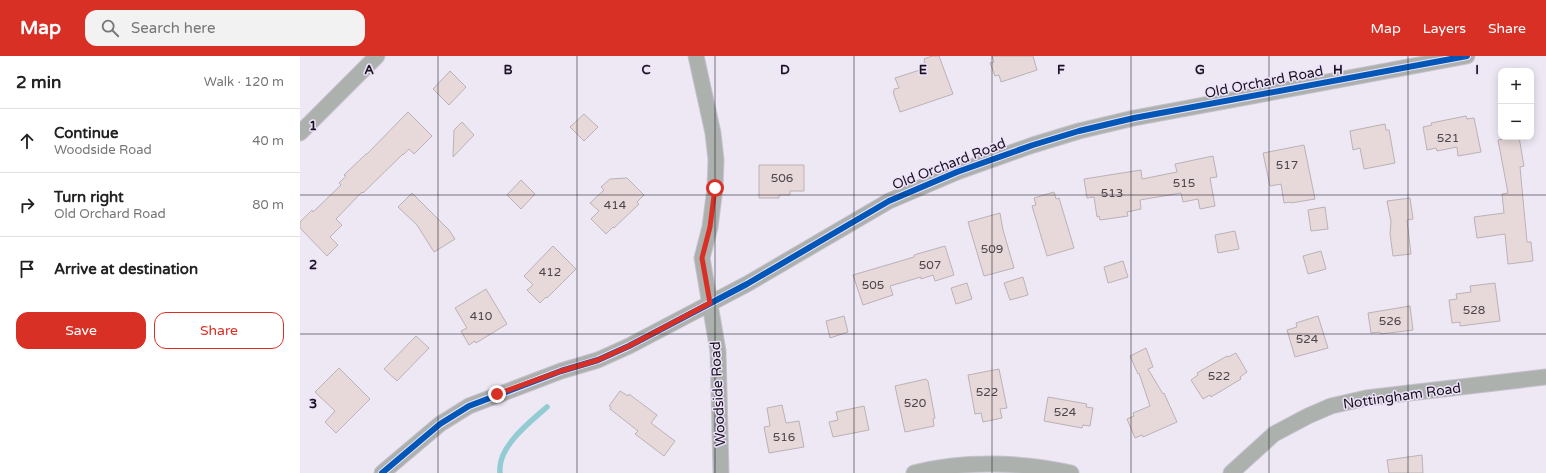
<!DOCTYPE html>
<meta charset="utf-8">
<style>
:root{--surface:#fff;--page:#f2f2f2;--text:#222;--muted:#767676;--line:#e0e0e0;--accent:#d93025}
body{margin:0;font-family:"Varela Round",sans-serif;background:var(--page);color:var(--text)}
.controls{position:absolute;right:12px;top:12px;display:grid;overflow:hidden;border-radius:8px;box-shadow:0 2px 10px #0003}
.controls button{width:36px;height:36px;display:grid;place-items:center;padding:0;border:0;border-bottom:1px solid var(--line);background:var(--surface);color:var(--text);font:20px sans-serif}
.stop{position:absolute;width:12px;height:12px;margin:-9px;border:3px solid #d93025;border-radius:50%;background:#fff}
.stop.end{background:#d93025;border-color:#fff;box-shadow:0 1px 4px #0008}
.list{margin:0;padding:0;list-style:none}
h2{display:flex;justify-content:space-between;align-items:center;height:52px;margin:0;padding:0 16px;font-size:17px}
h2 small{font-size:13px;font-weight:400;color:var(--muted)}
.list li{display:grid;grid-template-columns:26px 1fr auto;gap:12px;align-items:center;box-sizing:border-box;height:64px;padding:0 16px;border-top:1px solid var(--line)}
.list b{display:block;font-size:15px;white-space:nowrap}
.list p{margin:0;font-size:13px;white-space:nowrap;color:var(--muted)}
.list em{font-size:13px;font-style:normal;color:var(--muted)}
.actions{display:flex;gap:8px;padding:12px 16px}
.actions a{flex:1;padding:9px 0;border:1px solid var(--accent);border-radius:12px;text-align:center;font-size:14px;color:var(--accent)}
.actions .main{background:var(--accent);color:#fff}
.icon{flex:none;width:22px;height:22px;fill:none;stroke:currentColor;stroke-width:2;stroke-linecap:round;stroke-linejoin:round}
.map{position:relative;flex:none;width:1246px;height:417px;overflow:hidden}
header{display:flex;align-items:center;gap:24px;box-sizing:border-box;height:56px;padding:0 20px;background:var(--accent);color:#fff}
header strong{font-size:19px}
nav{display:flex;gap:22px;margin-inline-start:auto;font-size:14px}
.search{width:280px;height:36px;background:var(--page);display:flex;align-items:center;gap:10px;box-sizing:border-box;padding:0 14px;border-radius:12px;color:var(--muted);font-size:15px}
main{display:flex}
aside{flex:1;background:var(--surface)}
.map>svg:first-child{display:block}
</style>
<header>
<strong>Map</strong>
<div class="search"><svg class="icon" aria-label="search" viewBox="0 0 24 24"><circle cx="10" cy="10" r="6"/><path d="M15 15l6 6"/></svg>Search here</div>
<nav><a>Map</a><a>Layers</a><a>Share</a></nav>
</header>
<main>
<aside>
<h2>2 min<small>Walk · 120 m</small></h2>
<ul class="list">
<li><svg class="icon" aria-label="ahead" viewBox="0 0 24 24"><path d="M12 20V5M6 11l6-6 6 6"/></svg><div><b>Continue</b><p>Woodside Road</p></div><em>40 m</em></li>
<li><svg class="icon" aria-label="right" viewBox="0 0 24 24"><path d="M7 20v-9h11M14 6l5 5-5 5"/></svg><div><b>Turn right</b><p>Old Orchard Road</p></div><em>80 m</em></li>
<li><svg class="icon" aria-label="arrive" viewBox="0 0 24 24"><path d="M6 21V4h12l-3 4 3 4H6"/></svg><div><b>Arrive at destination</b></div></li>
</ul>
<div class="actions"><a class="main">Save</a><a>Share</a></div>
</aside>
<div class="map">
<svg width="1246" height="417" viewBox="0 0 1246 417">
<rect width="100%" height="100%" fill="#eee8f5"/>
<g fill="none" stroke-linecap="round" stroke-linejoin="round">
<path stroke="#93cbd2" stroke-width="5.5" d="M200,417C197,391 229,367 247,351"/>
</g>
<path fill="#e7d8d9" stroke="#bbb2b6" d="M632,0H639L653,38L600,56L593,36H594V33L599,32L595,22L626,12L624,3Z
M692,0H733L737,14L701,26L699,19L695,20L690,7L694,6Z
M150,15L166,31L149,49L133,33Z
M108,56L132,80L114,98L109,93L103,99V98L63,137L62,136L36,163L42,169L30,181L38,189L27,200L0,172V166L12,154L13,156L41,129L39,127L46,120L44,119L66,98H67Z
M284,58L298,71L284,85L270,71Z
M1166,60L1167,63L1174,62L1181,96L1158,100L1157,91L1137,95L1136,92L1127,94L1123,71L1132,69L1131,67Z
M162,66L174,79L153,101L154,74Z
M1085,68L1086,74H1089L1095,107L1064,113L1060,92L1053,94L1050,75Z
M1215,81H1219L1224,110L1220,111L1227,186H1231L1233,205L1208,208L1205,178L1177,182L1174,161L1204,157L1202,138L1208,137L1198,84Z
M1004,89L1015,143L991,147V146L984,147L981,128L970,130L963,97Z
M913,100L917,121L910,122L915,150L900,153L898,143L883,146L881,137L840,144L841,153L827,156L828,160L800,164L799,160L797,161L794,141L787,142L784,123L841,114L842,123L877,116L875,108Z
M459,109H504V135H490V139H479V142H459Z
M327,122L344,139L337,146L339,148L314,172L313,171L306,178L291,163L299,155L290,147L304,134L301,131L310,123Z
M221,124L235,138L221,153L207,139Z
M754,136L756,143L759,142L774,192L747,200L732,150L736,149L734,142Z
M112,137L149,174L155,183L134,196L117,169L98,151Z
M1110,142L1113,163L1107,164L1111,198L1093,200L1090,178L1091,166L1087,145Z
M1025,151L1028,173L1011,175L1008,154Z
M700,157L703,174L714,212L684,220L668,166Z
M935,175L939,193L918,197L915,179Z
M253,190L276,213L247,242L246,241L240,247L227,234L233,229L224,220Z
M645,190L654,219L635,225L633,219L621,223V221L590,230L593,239L563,249L553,219L614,201V199Z
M1021,195L1026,213L1008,218L1003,200Z
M823,205L828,221L808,227L804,211Z
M723,221L728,239L710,244L704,227Z
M667,227L672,243L656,248L651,232Z
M1195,227L1200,265L1160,270V266L1152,267L1149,244L1157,243L1156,238L1171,236L1170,230Z
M186,233L207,268L176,287L175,285L169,289L161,275L167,272L155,252Z
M1110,250L1113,274L1081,278L1080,276L1071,277L1068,257Z
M544,260L548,276L530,282L526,265Z
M1018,260L1028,292L995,301L987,274L997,271L996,267Z
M116,280L129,292L97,325L84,313Z
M846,292L853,311L848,313L863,338L864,337L877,366L843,381L842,379L835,382L827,363L834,360L833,357L850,350L839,317L838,318L830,300Z
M936,297L947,316L940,321L941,323L911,341L910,339L903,343L891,324L898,319L897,317L927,300L928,301Z
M39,312L70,343L36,377L25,366L35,355L15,336Z
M699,313L707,352L700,353L702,362L683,366L681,357L675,358L668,319Z
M626,323L628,325L635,362L633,363L634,370L605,376L595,330Z
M320,335L328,340L329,338L357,359L351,367L375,385L364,400L335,378L338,375L310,353L311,351L309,350Z
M748,341L787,348L786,351L793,352L790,370L783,369L782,372L744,365Z
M482,349L486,367L499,365L504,391L469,397L464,371L470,370L467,352Z
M564,350L569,374L533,381L529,366L538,364L536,356Z
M1122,399L1123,417H1089L1087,404Z"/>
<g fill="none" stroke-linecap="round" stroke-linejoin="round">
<g stroke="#c7c2cd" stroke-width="17">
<path id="street" d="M396,0L413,77L416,104L415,132L410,171L402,202L418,295L421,417
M0,77L77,0
M82,417L140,368L169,350L261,315L298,304L329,290L447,228L589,145L657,116L733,89L779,75L834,62L1167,0
M614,417C664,404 721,406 771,417
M931,417L974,378L1008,360L1031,350L1066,342L1246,321"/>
</g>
<use href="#street" stroke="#acb1ae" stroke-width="15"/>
<g stroke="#eee2fb" stroke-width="8">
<path id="cycleway" d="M82,417L140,368L169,350L261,315L298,304L329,290L447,228L589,145L657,116L733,89L779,75L834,62L1167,0"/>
</g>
<use href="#cycleway" stroke="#0057b8" stroke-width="6"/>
</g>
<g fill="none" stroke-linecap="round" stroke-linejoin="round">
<path stroke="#d93025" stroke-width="5" d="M197,338L261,315L298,304L329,290L410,247L402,202L410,171L415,132"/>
</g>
<path fill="none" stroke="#18131d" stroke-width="1" stroke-opacity="0.55" d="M138,0V417M277,0V417M415,0V417M554,0V417M692,0V417M831,0V417M969,0V417M1108,0V417M0,139H1246M0,278H1246"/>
<g text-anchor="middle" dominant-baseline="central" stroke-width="3" stroke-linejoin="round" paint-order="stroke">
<g font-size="12" fill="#4c444c">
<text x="1148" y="82">521</text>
<text x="987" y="109">517</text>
<text x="482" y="122">506</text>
<text x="884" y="127">515</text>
<text x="812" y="137">513</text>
<text x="315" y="149">414</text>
<text x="692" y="193">509</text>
<text x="630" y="209">507</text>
<text x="250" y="216">412</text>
<text x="573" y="229">505</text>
<text x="1174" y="254">528</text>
<text x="181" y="260">410</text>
<text x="1090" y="265">526</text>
<text x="1007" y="283">524</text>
<text x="919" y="320">522</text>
<text x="687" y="336">522</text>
<text x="615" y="347">520</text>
<text x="765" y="356">524</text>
<text x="484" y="381">516</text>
</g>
<g font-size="14" fill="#18131d" stroke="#eee2fb">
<text transform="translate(964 26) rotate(-11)">Old Orchard Road</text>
<text transform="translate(649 108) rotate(-21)">Old Orchard Road</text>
<text transform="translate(418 338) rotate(-93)">Woodside Road</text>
<text transform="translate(1102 340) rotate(-8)">Nottingham Road</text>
</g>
</g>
<g font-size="13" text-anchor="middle" font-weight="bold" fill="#18131d" stroke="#eee2fb" stroke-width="3" stroke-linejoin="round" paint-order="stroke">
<text x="69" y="18">A</text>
<text x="208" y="18">B</text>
<text x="346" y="18">C</text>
<text x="485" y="18">D</text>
<text x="623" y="18">E</text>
<text x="761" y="18">F</text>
<text x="900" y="18">G</text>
<text x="1038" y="18">H</text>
<text x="1177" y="18">I</text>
<text x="13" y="74">1</text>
<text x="13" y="213">2</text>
<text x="13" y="352">3</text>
</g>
</svg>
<div class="controls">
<button>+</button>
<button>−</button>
</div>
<div class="stop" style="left:415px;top:132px"></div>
<div class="stop end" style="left:197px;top:338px"></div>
</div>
</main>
